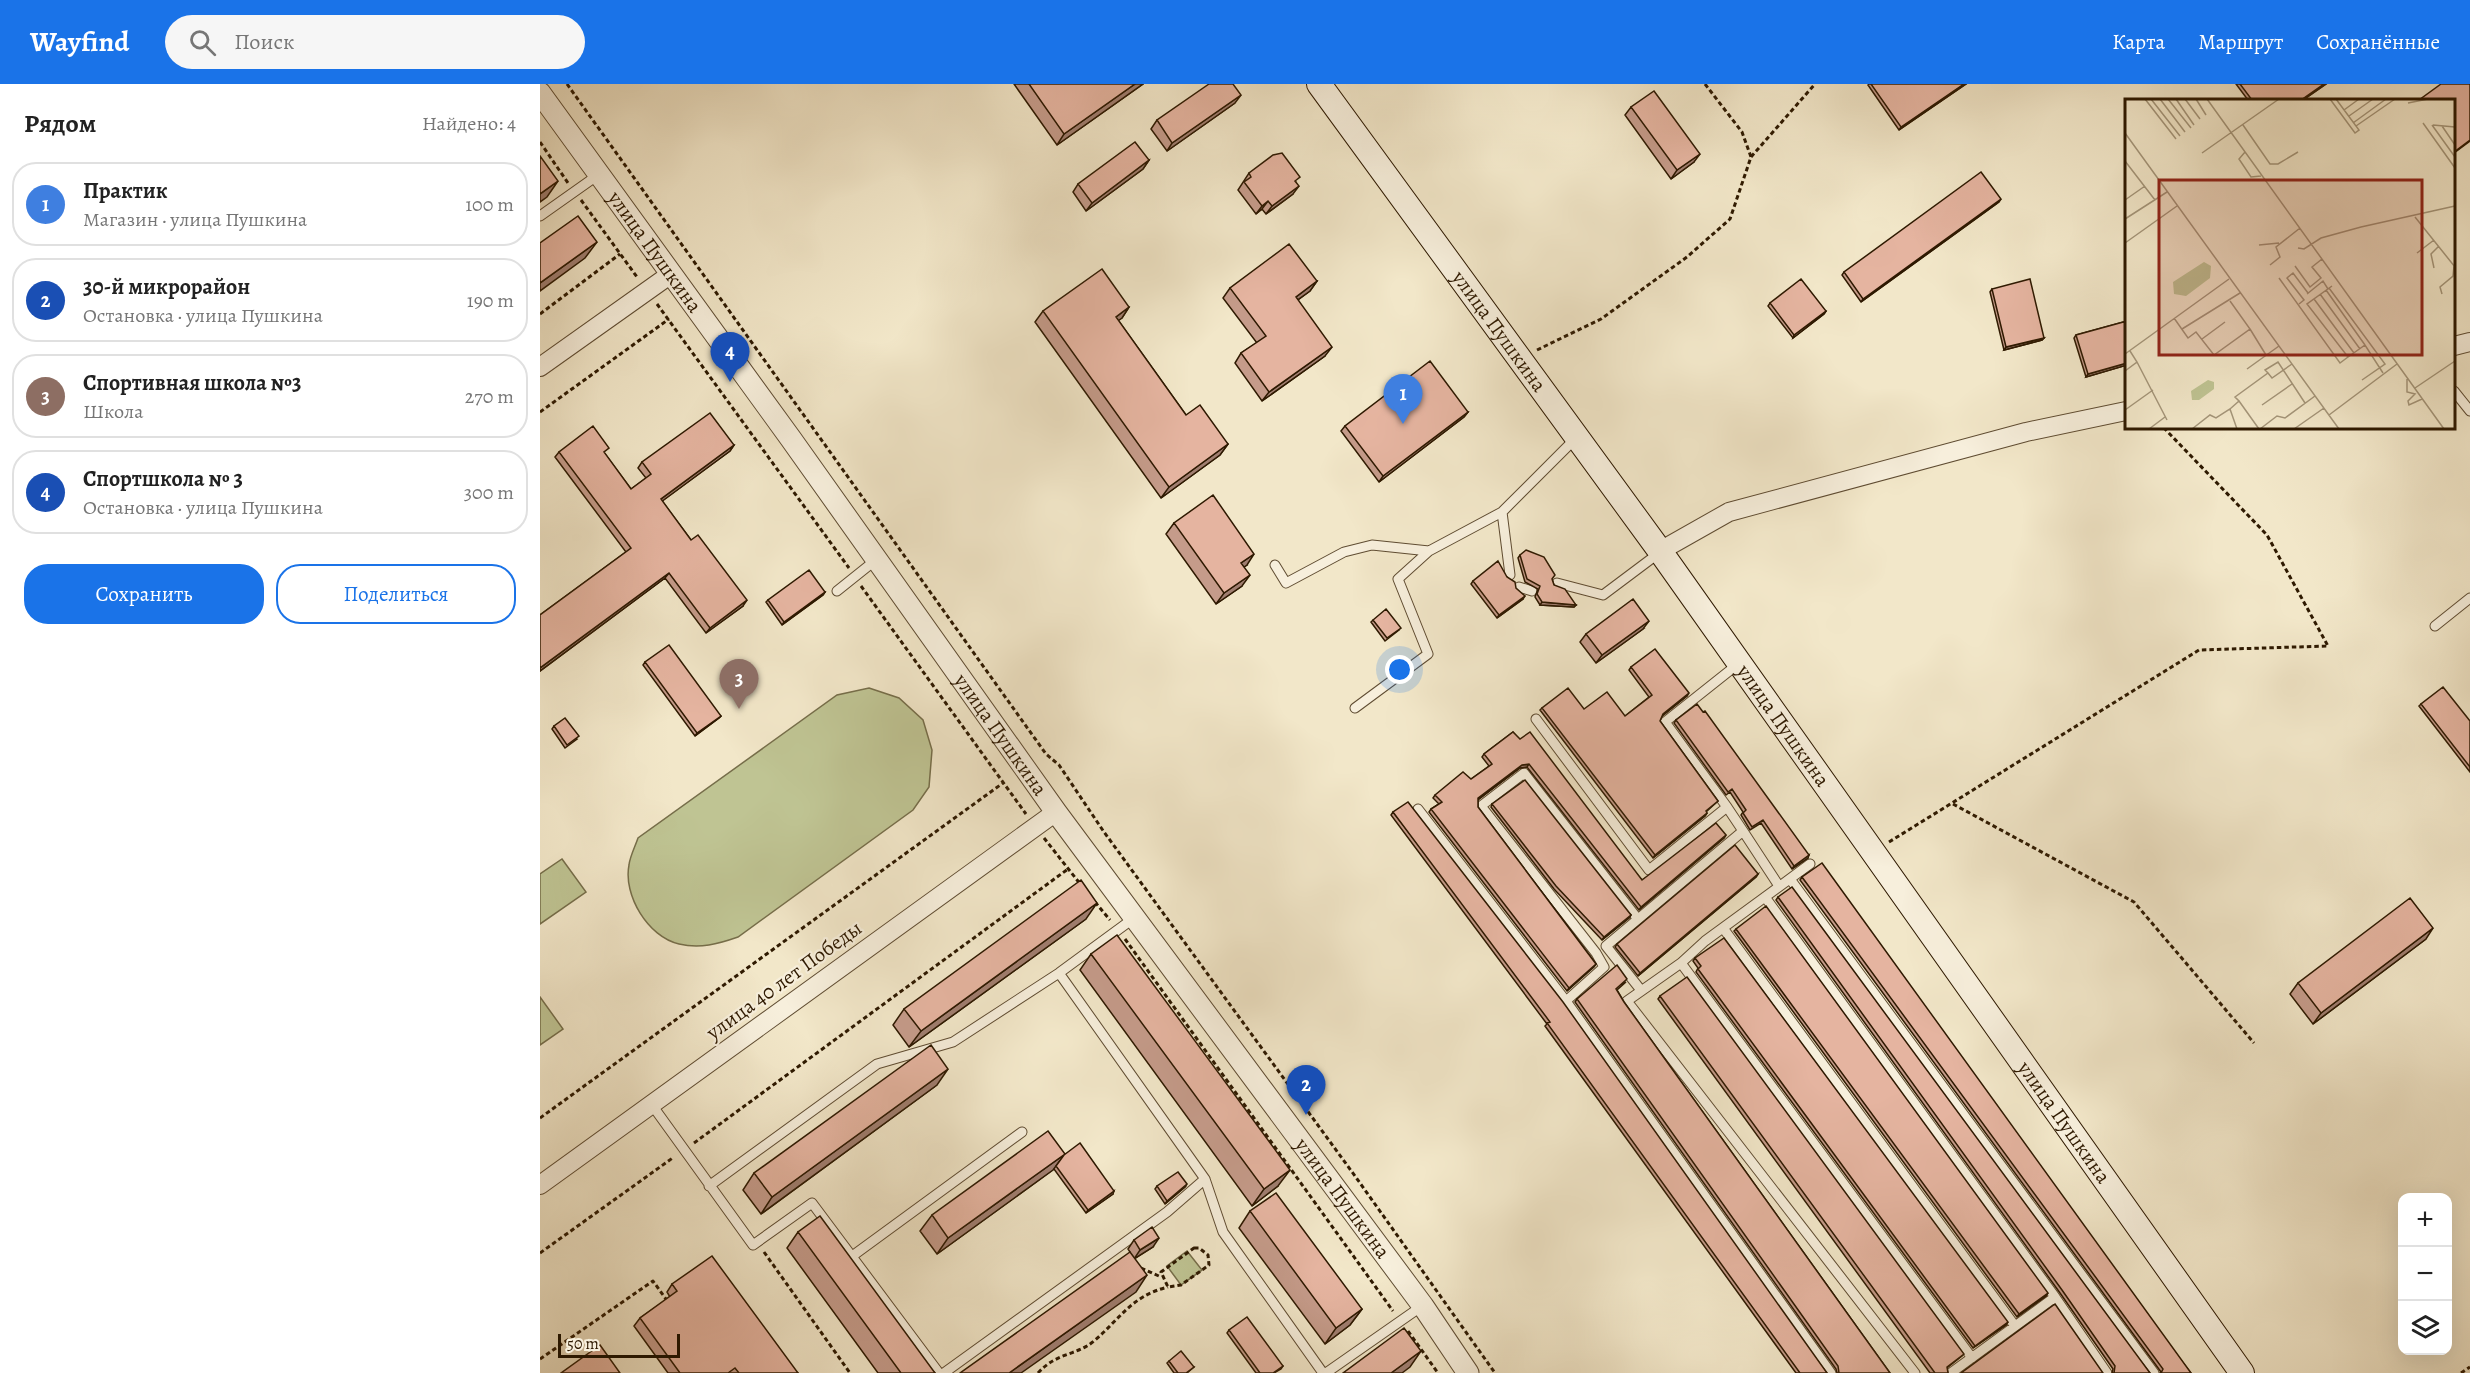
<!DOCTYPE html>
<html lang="ru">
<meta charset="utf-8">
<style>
:root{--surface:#fff;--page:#f6f6f6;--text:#222;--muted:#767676;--line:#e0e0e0;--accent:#1a73e8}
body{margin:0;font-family:Alegreya,serif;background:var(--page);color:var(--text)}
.controls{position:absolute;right:18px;bottom:18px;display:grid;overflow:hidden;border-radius:12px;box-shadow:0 6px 24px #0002}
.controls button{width:54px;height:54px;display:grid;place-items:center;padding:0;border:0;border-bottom:2px solid var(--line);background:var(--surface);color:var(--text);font:30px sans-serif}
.scale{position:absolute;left:18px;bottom:15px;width:122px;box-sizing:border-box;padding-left:6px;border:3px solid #2e1900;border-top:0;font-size:16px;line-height:21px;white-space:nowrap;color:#2e1900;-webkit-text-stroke:4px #f7efdc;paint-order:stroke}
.you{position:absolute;left:860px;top:586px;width:21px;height:21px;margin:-15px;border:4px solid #fff;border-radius:50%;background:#1a73e8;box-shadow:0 0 0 9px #1a73e833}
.badge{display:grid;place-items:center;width:39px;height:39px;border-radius:50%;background:var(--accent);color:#fff;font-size:20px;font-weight:700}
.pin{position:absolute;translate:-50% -50px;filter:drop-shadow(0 2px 3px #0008)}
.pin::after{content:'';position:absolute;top:32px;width:21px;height:18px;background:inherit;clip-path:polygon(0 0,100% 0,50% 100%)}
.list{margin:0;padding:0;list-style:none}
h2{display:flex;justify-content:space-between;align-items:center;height:78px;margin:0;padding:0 24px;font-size:26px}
h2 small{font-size:20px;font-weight:400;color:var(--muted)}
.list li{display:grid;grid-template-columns:39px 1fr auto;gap:18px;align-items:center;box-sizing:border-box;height:84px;margin:0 12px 12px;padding:0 12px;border:2px solid var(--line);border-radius:24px}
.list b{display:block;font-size:22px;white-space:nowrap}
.list p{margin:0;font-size:20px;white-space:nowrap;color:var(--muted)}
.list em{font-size:20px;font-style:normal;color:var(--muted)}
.actions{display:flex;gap:12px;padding:18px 24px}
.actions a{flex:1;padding:14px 0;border:2px solid var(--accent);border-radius:24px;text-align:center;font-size:21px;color:var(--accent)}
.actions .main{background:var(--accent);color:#fff}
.icon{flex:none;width:33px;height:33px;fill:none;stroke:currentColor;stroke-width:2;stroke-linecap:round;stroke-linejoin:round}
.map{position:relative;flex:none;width:1930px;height:1289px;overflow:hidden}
header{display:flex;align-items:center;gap:36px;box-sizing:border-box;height:84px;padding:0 30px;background:var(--accent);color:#fff}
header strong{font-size:28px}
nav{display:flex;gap:33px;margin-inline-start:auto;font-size:21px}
.search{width:420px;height:54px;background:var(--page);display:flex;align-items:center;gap:15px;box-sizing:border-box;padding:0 21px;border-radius:33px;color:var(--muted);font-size:22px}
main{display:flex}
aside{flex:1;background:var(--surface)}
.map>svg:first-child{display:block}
</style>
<header>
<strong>Wayfind</strong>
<div class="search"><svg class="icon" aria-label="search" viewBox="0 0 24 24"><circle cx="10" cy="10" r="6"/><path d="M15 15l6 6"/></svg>Поиск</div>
<nav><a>Карта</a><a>Маршрут</a><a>Сохранённые</a></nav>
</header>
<main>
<aside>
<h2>Рядом<small>Найдено: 4</small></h2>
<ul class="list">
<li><span class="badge" style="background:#3f7fe0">1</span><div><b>Практик</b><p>Магазин · улица Пушкина</p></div><em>100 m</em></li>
<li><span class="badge" style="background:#1a4fb4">2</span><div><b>30-й микрорайон</b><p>Остановка · улица Пушкина</p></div><em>190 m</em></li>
<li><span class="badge" style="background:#8d6e63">3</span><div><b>Спортивная школа №3</b><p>Школа</p></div><em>270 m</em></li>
<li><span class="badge" style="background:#1a4fb4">4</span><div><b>Спортшкола № 3</b><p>Остановка · улица Пушкина</p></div><em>300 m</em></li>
</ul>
<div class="actions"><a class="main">Сохранить</a><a>Поделиться</a></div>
</aside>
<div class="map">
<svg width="1930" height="1289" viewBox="0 0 1930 1289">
<rect width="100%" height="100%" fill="#f2e7c9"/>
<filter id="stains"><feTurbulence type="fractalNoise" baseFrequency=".00333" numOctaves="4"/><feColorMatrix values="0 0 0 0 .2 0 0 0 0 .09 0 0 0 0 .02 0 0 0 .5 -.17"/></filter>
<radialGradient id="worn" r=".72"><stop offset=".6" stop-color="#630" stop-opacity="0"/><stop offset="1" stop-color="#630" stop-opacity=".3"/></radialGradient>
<path fill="#bfc493" stroke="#766e4a" stroke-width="1.5" d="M329,604L359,614L383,636L392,666L389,703L373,726L198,853C178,860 160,865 139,860C108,853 83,811 89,781C90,772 95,763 98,754L297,611Z
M22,775L46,808L0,840V790Z
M0,913L23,945L0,961Z
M647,1167L662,1186L641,1201L627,1182Z"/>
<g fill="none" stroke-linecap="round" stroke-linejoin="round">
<g stroke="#5f4c32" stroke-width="11">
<path id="service" d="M0,132L58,91
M1914,307L1930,327
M962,428L970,491
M735,481L746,499L804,468L832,461L889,467
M1017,499L1063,511L1119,469
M979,503L992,507
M297,507L337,475
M1895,542L1930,514
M815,624L888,570L858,495L889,467L962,428L1036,354
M996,635L1109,786L1187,723L1125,638L1198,580
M1187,723L1203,747
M878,725L1026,917L1291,1289
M1270,780L1165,857L1141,879L1087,917L1375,1289
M1250,795L1614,1289
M1225,813L1515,1213
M1183,844L1475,1242
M1141,879L1432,1274
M1100,905L1066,862L1203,747L1239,802
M1026,917L1064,883L1056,869L941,722L984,689L1097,834
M112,1021L213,1161L272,1119L399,1289
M665,1095L683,1148L783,1289
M169,1102L337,980L413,958L519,889L594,834
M311,1173L482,1048
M404,1289L627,1128L665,1095L519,889
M786,1289L882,1222
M1411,1289L1515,1213L1567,1289"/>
</g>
<g stroke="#5f4c32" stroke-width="20">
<path id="minor" d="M1914,262L1930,258
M0,283L131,190
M1120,467L1189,428L1486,348L1586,327
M0,1101L516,728"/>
</g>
<g stroke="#5f4c32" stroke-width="23">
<g id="tertiary">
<path id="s1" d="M0,9L251,355L516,728L883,1222L928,1289"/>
</g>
</g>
<g stroke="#2e1900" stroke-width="26">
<g id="secondary">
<path id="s2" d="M779,0L1120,467L1702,1289"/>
</g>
</g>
<path stroke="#2e1900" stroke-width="3" stroke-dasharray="4.5 3" stroke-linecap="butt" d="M27,0L506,670L519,681L564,748L815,1092L955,1289
M1165,0L1202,48L1211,73
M0,58L28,99
M41,116L97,193
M117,220L309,484
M0,230L80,170
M997,266L1061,235L1147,173L1190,135L1211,73L1275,0
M0,328L129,235
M321,502L486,730
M1413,720L1594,818L1714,959
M504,754L541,801
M1349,758L1659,566L1788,562L1727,451L1624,344
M555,818L570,836
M585,855L853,1227
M0,1034L463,699
M154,1059L528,785
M654,1164H659L668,1171L669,1181L641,1201L628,1203L621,1188Z
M224,1168L310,1289
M0,1169L134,1073
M601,1184L621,1193
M868,1247L898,1289
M0,1275L113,1197L128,1218
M498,1289C517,1268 536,1272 554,1257C580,1235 591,1212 628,1203
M1921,1289L1930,1283"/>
<use href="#service" stroke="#f7efdc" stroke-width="9"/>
<use href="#minor" stroke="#f7efdc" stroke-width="18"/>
<use href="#tertiary" stroke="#f7efdc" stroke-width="21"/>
<use href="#secondary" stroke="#f7efdc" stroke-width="24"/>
</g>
<path fill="#c59b8a" stroke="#2e1900" stroke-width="1.5" d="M474,0H603L517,61Z
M1329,0H1426L1359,46L1328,1Z
M1696,0H1786L1763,16H1708Z
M695,19L627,67L611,45L617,36Z
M1091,23L1154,78L1131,95L1085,31Z
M609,76L603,85L546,127L533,108L538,100Z
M709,89L756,98L753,110L726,130L722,125L716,130L698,106Z
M1459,118L1321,218L1302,191L1304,188Z
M777,197L770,207L758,216L785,272L722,317L695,279L701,269L717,259L683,214L690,204Z
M1452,205L1504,254L1502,256L1464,266L1450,208Z
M1230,219L1286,227L1284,230L1253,254L1228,222Z
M589,223L582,234L578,236L646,331L688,360L680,371L621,414L495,238L503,227Z
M1587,237V281L1546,293L1534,254L1536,251Z
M928,328L924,333L839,398L801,347L805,342Z
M194,361L190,367L122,417L151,456L203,522L166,549L125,494L0,587V531L86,468L15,373L19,368L65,370L91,405L106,394L98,384L102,378Z
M634,439L707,481L704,483L702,502L676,520L626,450Z
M980,471L1012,495L1014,501L1036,521L1034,523L1000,521L995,513L998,505L985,498L978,474Z
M967,493L983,515L957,534L931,500L933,497Z
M285,508L283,511L242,541L226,518L228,516Z
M833,536L859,546L845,557L831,538Z
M1103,545L1056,579L1040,558L1046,550Z
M105,578L181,632L179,634L155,652L103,581Z
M1091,583L1147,612L1122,632L1120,637L1178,717L1166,728L1167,729L1165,732L1113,774L1000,626L1002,624L1044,625L1085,632L1109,613L1089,586Z
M1881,620L1930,637V688L1879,622Z
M1136,636L1268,774L1252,785L1221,739L1210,746L1201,731L1203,728L1190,708L1186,711L1134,639Z
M14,642L37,655L25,664L12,645Z
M973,648L1102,796L1186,751L1184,754L1099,826L987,683L980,684L938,716V723L1056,880L1027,907L889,728L891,725L899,720L893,714L895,711L931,695L949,682L942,673L944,670Z
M952,720L1091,831L1089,834L1062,856L1014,805L951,723Z
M853,728L1287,1289H1256L1005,942L1007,940L851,731Z
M1218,790L1216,793L1098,892L1075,863L1077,860Z
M1262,793L1651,1289H1620L1621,1288L1260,796Z
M1238,813L1610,1289H1572L1573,1285L1520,1209L1236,816Z
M546,835L369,963L353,941L364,925Z
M1196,845L1506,1212L1477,1233L1194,847Z
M1886,855L1773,940L1750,910L1758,899Z
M551,870L738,1102L712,1122L540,886Z
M1155,874L1466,1241L1433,1264L1156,888L1158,884L1153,877Z
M1086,898L1077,906L1084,918L1350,1289H1297L1296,1285L1035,918L1037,915Z
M1120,912L1422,1272L1407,1284L1408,1289H1390L1118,915Z
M397,1001L221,1130L203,1106L214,1089Z
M525,1070L573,1110L546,1129L514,1085L397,1170L380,1147L392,1131Z
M617,1102L645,1103L625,1120L615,1105Z
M710,1127L822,1225L810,1241L785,1260L699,1144Z
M258,1148L395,1289H338L247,1164Z
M594,1156L613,1163L595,1174L596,1208L590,1168L588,1165Z
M132,1200L258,1289H128L94,1242L100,1234L130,1213L127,1208Z
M689,1246L743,1282L741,1285L734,1289H716L687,1249Z
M629,1277L654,1283L647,1289H634L627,1279Z"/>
<path fill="#a07e70" stroke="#2e1900" stroke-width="1.5" d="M595,0H603L517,61L524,50Z
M1424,0H1426L1359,46L1361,43Z
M1784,0H1786L1763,16H1761Z
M701,11L695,19L627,67L632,59Z
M1930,56V57L1914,69V68Z
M1160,70L1154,78L1131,95L1137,86Z
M609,76L603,85L546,127L552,119Z
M18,97L7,113L0,118V110Z
M759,102L753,110L726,130L732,122Z
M1461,115L1459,118L1321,218L1323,215Z
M728,117L722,125L716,130L722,122Z
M57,158L45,174L0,207V199Z
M777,197L770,207L749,222L756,213Z
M589,223L582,234L568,244L576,233Z
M1286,227L1284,230L1253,254L1254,251Z
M1504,254L1502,256L1464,266L1466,263Z
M792,263L785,272L722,317L729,308Z
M1587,279V281L1546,293L1548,290Z
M928,328L924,333L839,398L843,392Z
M688,360L680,371L621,414L629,403Z
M194,361L190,367L117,421L121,415Z
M714,470L707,481L694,490L701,479Z
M129,489L125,494L0,587V584Z
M710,491L702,502L676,520L684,509Z
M285,508L283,511L242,541L244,538Z
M985,512L983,515L957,534L959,531Z
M207,516L203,522L166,549L170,544Z
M1002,518L1036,521L1034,523L1000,521Z
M1109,537L1103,545L1056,579L1062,571Z
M1149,609L1147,612L1121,633L1123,630Z
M181,632L179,634L155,652L157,649Z
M989,680L987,683L980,684L936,717L938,714L982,681Z
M1167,729L1165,732L1113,774L1115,771Z
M1186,751L1184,754L1099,826L1101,823Z
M1269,771L1268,774L1252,785L1254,782Z
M1218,790L1216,793L1098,892L1100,889Z
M557,819L546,835L369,963L381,947Z
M1091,831L1089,834L1062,856L1064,853Z
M1893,844L1886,855L1773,940L1781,929Z
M1056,880L1054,883L1027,907L1029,904Z
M408,985L397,1001L221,1130L232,1113Z
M525,1070L513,1086L397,1170L408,1154Z
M750,1086L738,1102L712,1122L724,1105Z
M647,1100L645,1103L625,1120L627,1117Z
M574,1107L573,1110L546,1129L548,1126Z
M619,1154L613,1163L594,1175L600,1166Z
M607,1191L596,1208L481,1289H469Z
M1508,1209L1506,1212L1477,1233L1479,1230Z
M822,1225L810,1241L785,1260L796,1244Z
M1468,1238L1466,1241L1433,1264L1435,1262Z
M881,1267L870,1283L862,1289H851Z"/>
<path fill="#e5b4a0" stroke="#2e1900" stroke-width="1.5" d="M489,0H595L524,50Z
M669,0H693L701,11L632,59L617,36Z
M1331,0H1424L1361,43Z
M1700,0H1784L1761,16H1712Z
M1901,0H1930V56L1914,68V16H1879Z
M1114,7L1160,70L1137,86L1091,23Z
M595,58L609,76L552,119L538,100Z
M742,69L760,93L755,97L759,102L732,122L728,117L722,122L704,98L711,93L709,89L733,71Z
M0,72L18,97L0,110Z
M1441,88L1461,115L1323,215L1304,188Z
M38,132L57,158L0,199V159Z
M749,160L777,197L756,213L792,263L729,308L701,269L726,252L690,204Z
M562,185L589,223L576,233L646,331L660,321L688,360L629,403L503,227Z
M1261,195L1286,227L1254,251L1230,219Z
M1490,195L1504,254L1466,263L1452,205Z
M1587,237V279L1548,290L1536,251Z
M890,277L928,328L843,392L805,342Z
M170,329L194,361L121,415L151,456L158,451L207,516L170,544L129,489L0,584V531L91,464L19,368L53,342L69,364L64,368L91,405L111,390L102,378Z
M673,411L714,470L701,479L710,491L684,509L634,439Z
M986,466L1004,473L1015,491L1012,495L1014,501L1025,505L1036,521L1002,518L997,510L1000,502L987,495L980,471Z
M958,477L967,493L975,498L976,504L985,512L959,531L933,497Z
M269,486L285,508L244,538L228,516Z
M1093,515L1109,537L1062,571L1046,550Z
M846,525L861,544L847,554L833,536Z
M129,561L181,632L157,649L105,578Z
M1115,565L1149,609L1123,630L1120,637L1178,717L1166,727L1167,729L1115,771L1002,624L1028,604L1044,625L1067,608L1085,632L1112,611L1091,583Z
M1903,603L1930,637V683L1881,620Z
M1157,620L1163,628L1165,627L1269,771L1254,782L1223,736L1212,743L1203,729L1206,726L1192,705L1188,708L1136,636Z
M25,634L39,652L27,661L14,642Z
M973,648L980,655L990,648L1102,796L1176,739L1186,751L1101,823L989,680L982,681L938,714V723L1056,880L1029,904L891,725L902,718L895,711L923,688L931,695L952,680L944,670Z
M985,696L1091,831L1064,853L1016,802L952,720Z
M868,718L1023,918L1287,1289H1260L1007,939L1010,938L853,728Z
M1195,761L1218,790L1100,889L1077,860Z
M1282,779L1651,1289H1621L1623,1285L1262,793Z
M541,796L557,819L381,947L364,925Z
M1252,803L1610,1289H1574L1575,1282L1522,1206L1238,813Z
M1870,814L1893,844L1781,929L1758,899Z
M1226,822L1508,1209L1479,1230L1196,845Z
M577,851L750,1086L724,1105L551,870Z
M1184,854L1468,1238L1435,1262L1158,885L1161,882L1155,874Z
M1077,881L1087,895L1076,905L1084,918L1350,1289H1299L1298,1282L1037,915Z
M1147,893L1424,1270L1407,1283L1408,1289H1395L1120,912Z
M391,961L408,985L232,1113L214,1089Z
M508,1047L525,1070L408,1154L392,1131Z
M540,1059L574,1107L548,1126L516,1082L524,1071Z
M638,1088L647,1100L627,1117L617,1102Z
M736,1109L822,1225L796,1244L710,1127Z
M280,1132L395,1289H361L258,1148Z
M612,1143L619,1154L600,1166L594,1156Z
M590,1168L607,1191L469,1289H420Z
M172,1172L258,1289H199L195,1284L188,1289H140L100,1234L137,1207L132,1200Z
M1515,1220L1563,1289H1421Z
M707,1233L743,1282L733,1289H720L689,1246Z
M864,1244L881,1267L851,1289H803Z
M60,1261L80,1289H21Z
M641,1267L654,1283L646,1289H638L629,1277Z"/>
<g text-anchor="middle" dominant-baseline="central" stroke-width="4.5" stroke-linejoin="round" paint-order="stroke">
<g font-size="21" fill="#2e1900" stroke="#f7efdc">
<text stroke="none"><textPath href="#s1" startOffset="196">улица Пушкина</textPath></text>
<text stroke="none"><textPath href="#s2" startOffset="306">улица Пушкина</textPath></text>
<text stroke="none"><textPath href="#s2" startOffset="792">улица Пушкина</textPath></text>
<text stroke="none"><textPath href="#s1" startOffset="790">улица Пушкина</textPath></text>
<text transform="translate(244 896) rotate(-36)">улица 40 лет Победы</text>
<text stroke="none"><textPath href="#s2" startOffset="1278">улица Пушкина</textPath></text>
<text stroke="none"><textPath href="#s1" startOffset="1366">улица Пушкина</textPath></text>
</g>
</g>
<g transform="translate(1585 15)">
<rect width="330" height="330" fill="#f2e7c9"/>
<path d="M79,163L86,167L85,179L61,197L49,195L48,183ZM83,281L89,283V290L74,301H67L66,292Z" fill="#bfc493"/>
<path fill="none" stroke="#a49579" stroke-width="1.5" d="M20,0L51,40M26,0L55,37M35,0L60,33M43,0L66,29M51,0L69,26M60,0L75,20M71,0L81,16M82,0L319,330M205,0L230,34L234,31L211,0M283,4L303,0M219,11L234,0M224,17L248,0M228,24L261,0M298,24L330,69M118,26L145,65H153L173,53M307,26L330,58M308,26L330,28M231,27L270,0M317,27L330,46M0,34L214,330M120,53L114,60L126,78L136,77M77,54L154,0M0,62L30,101M0,101L20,87M290,118L330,168M0,120L42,93M0,144L52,107M134,146L154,144M173,149L179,150L196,139L236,128L330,107M292,154L309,141M145,166L155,158L151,148L175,129M170,167L185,188L196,179L187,168L197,160M309,169L306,155L314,147M154,179L215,264L223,258M207,187L182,205L223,258L240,246L258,274M204,189L260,265L237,281M201,191L240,246M182,195L198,182L203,190M195,195L235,250M317,195L315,188L328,177L329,167M189,200L229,254M174,205L179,201L162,179L168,174L183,194M49,219L63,239L71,233L89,256L125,230L105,202M57,230L115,194M125,230L141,256M77,240L100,223M0,255L104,180M12,263L42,321M122,270L154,247M0,272L12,263L5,252M143,274L140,271L153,263L180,304M282,280V293L290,295L283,302L284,306L297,300M290,289L330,262M114,302L134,330M137,306L167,285M105,310L112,330M0,311L28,291M204,316L272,265M24,330L40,318M67,330L85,316L91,319L105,310L114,302L110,298L143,274L147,279L167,265M135,330L152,317L160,319L190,297M169,330L199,309"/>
<path fill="#8f2418" fill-opacity="0.15" stroke="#8f2418" stroke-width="3" d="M34,81H297V256H34Z"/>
<rect width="330" height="330" fill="none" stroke="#2e1900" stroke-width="3"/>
</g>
<rect width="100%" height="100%" filter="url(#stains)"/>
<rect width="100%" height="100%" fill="url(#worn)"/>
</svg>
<div class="controls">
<button>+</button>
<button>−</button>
<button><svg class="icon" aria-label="layers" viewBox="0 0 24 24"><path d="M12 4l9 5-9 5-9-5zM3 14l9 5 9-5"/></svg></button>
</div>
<div class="scale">50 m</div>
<div class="you"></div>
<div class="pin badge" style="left:863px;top:340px;background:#3f7fe0">1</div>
<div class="pin badge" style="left:766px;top:1031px;background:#1a4fb4">2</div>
<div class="pin badge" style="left:199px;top:625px;background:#8d6e63">3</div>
<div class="pin badge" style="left:190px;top:298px;background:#1a4fb4">4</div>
</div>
</main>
